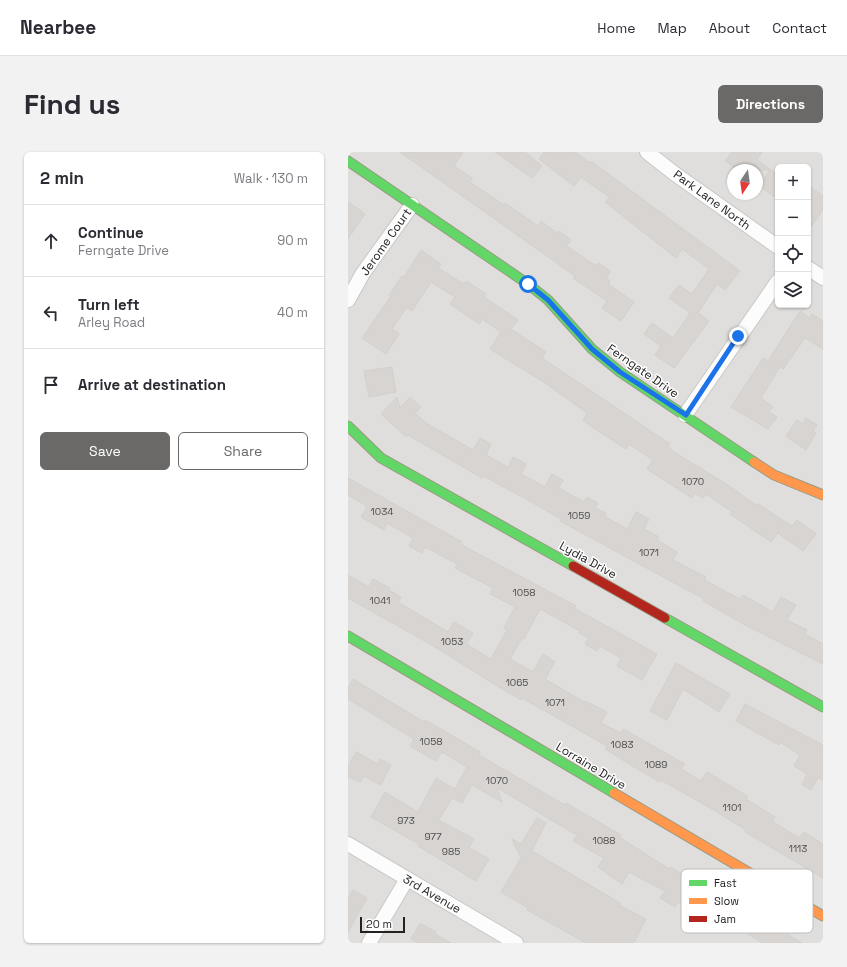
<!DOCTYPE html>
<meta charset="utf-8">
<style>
:root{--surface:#fff;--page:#f2f2f3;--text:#2b2b33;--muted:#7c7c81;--line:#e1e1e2;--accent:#6a6968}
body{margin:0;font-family:"Space Grotesk",sans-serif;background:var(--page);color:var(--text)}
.controls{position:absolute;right:12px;top:12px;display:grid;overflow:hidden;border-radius:6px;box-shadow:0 1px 3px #0004}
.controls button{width:36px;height:36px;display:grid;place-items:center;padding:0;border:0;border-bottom:1px solid var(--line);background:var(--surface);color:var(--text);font:20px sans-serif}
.compass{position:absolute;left:379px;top:12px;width:36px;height:36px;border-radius:50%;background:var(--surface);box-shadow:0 1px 3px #0004;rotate:193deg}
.scale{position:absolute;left:12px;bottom:10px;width:45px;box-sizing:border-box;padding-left:4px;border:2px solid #222;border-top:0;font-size:11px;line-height:14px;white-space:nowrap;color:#222;-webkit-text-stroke:3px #fff;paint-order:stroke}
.stop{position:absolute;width:12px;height:12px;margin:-9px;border:3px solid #1a73e8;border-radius:50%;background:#fff}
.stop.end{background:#1a73e8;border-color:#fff;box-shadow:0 1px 4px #0008}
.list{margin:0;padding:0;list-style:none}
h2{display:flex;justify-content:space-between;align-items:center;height:52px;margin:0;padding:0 16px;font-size:17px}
h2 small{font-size:13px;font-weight:400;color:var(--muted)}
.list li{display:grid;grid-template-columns:26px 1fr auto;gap:12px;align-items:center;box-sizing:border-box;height:72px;padding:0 16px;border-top:1px solid var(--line)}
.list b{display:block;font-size:15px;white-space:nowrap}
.list p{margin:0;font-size:13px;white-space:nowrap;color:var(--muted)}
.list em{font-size:13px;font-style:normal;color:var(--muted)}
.actions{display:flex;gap:8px;padding:12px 16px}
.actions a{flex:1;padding:9px 0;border:1px solid var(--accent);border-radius:6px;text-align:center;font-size:14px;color:var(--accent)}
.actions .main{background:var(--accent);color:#fff}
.icon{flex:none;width:22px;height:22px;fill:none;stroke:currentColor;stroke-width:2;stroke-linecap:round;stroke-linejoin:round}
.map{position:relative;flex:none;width:475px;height:791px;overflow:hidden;border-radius:6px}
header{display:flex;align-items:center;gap:24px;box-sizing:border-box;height:56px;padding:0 20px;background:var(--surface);border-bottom:1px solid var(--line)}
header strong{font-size:19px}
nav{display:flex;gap:22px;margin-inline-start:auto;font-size:14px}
.intro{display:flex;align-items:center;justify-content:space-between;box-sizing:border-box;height:96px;padding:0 24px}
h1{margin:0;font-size:28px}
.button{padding:10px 18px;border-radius:6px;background:var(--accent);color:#fff;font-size:14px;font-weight:700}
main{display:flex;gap:24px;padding:0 24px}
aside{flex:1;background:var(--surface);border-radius:6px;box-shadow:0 1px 3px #0004}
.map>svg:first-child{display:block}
</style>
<header>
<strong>Nearbee</strong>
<nav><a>Home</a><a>Map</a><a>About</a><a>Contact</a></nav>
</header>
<div class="intro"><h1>Find us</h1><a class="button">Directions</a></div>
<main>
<aside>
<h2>2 min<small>Walk · 130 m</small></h2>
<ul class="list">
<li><svg class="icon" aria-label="ahead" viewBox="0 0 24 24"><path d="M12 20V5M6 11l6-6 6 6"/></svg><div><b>Continue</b><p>Ferngate Drive</p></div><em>90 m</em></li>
<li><svg class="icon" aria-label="left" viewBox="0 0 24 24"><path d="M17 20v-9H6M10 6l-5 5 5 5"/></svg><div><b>Turn left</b><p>Arley Road</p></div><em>40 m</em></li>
<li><svg class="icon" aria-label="arrive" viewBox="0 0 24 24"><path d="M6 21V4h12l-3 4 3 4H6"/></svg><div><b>Arrive at destination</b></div></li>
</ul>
<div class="actions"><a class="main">Save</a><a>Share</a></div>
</aside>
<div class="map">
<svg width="475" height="791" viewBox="0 0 475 791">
<rect width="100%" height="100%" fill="#f0eeeb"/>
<path fill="#dfdedc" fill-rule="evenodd" d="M0,0H475V791H0ZM430,15H460V153H430ZM385,18H409V42H385Z"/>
<path fill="#d7d4d2" stroke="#d3d0cc" d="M52,0H115L106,14L124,26L122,30L156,53L157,51L190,74L193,69L209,81L211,79L223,88L219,94L248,114L250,111L262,119L259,126L262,129L260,132L286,150L273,169L254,156L259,149L225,126L227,124Z
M147,0H177L194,14L184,26Z
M196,0H227L242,11L243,9L392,119L377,138L369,132L350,161L361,169L326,216L307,203L313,194L296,182L304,171L325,186L342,161L321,146L331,133L344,142L361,117L334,97L328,106L257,50L261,45L233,25L226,34L191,7Z
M384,0H414L409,8L430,23V47L411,34L422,18H390L377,9Z
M460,33L475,44V58L460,79Z
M0,50L17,62L0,87Z
M73,98L93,112L90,116L116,132L118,129L138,142L136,145L170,168L163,177L198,200L194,206L322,292L320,294L326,300L380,333L408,353L410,352L444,374L449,368L468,382L455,399L430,381L423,390L382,362L384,360L358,342L355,346L347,341L344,346L299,317L305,308L281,292L278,297L244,275L235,268L239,261L197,231L142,197L153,180L134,167L131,172L102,152L107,145L83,130L64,159L59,155L44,177L51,182L38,202L14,186L43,144L41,143L54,124L56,125Z
M452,159L462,166L464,162L475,169V197L457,186L435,217L432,215L413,246L425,255L421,260L429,265L420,277L383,255L415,206L420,209Z
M44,215L48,240L21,245L16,219Z
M49,245L52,256L62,245L73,255L67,261L78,271L125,298L132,286L143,292L138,303L160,315L165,305L178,312L173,322L197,335L204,322L215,328L211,336L236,350L239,345L250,351L247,356L258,361L256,364L279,377L288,360L301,367L296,377L311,385L309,388L329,400L325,408L358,425L356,428L392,447L395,443L425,460L433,445L448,453L439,468L459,478L457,482L475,492V512L399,474L355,449L356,447L212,369L213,367L178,347L135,324L134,326L60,283L58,285L33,262Z
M458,266L469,273L465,279L468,281L458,298L438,284L449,268L455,272Z
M0,326L114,390L112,392L228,454L226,456L309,502L294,528L269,514L273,506L252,494L249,499L237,492L241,486L231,481L232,479L192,457L176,487L174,486L162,507L185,520L195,502L207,510L197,527L236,550L237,549L259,560L253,571L273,581L275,577L337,612L333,617L353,629L359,620L399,644L398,647L427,665L424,669L451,686L456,680L475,692V726L397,680L398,678L364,657L313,628L312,630L291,618L257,597L259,594L174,546L173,548L151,535L82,492L0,446V423L21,435L25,427L42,436L41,438L53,445L50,450L100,480L106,470L125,481L119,491L120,493L143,507L159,478L156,476L167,455L142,442L145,436L107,416L109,412L77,395L74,401L61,394L65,386L39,371L36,378L13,365L19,354L0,343Z
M328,511L382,542L371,560L335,537L319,568L302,559Z
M5,527L76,570L77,568L105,584L132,600L131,603L217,653L218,651L273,683L271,685L321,717L322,715L356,735L357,734L387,750L454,791H415L359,758L356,764L330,750L327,755L312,746L317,739L281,720L274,732L250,715L256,706L225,689L229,683L191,661L192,660H190L149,636L154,650L124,633L114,651L104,646L91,668L126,687L121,696L141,707L128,729L70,694L71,692L23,665L37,640L70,660L88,626L107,637L119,615L94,600L88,609L62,594L66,587L0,547V536Z
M397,552L475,593V628L470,626L463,638L454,633L459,622L446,614L452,603L432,590L431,593L388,569Z
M8,600L30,612L32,607L43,613L33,633L16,624L12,630L0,625V614Z
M189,666L198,671L184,699L272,751L271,753L298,767L286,791H238L179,758L180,756L153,740L173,706L164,687L173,692Z
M5,738L19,746L0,780V746Z
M72,771L88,780L87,782L103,791H71L63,787Z"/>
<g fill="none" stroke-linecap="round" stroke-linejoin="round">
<g stroke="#c9c8c7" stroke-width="16">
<path id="street" d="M299,0L327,22L430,95
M460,116L475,126
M0,148L15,121L64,53
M337,263L430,129
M0,692L168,791
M21,791L59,727"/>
</g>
<g stroke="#999a82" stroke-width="11">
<path id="fast" d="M0,9L180,132L200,148L244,197L272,220L406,310
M0,274L33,306L225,414
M317,466L475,555
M0,484L266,641"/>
</g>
<g stroke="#999a82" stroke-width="11">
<path id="slow" d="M406,310L426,323L475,343
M266,641L475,764"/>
</g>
<g stroke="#999a82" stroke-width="11">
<path id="jam" d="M225,414L317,466"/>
</g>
<use href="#street" stroke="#fdfcfc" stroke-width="14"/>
<use href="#fast" stroke="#63d668" stroke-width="9"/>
<use href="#slow" stroke="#ff974d" stroke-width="9"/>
<use href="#jam" stroke="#b3261e" stroke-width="9"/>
</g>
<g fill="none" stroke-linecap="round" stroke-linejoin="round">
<path stroke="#1a73e8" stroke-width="5" d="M180,132L200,148L244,197L272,220L338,263L390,184"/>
</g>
<g text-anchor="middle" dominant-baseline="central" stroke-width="3" stroke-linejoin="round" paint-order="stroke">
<g font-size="10" fill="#4f4e4e">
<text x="345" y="329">1070</text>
<text x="34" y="359">1034</text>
<text x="231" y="363">1059</text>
<text x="301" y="400">1071</text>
<text x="176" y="440">1058</text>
<text x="32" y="448">1041</text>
<text x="104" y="489">1053</text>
<text x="169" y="530">1065</text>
<text x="207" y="550">1071</text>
<text x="83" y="589">1058</text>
<text x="274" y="592">1083</text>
<text x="308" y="612">1089</text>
<text x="149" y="628">1070</text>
<text x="384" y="655">1101</text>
<text x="58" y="668">973</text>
<text x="85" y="684">977</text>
<text x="256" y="688">1088</text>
<text x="450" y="696">1113</text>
<text x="103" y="699">985</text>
</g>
<g font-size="12" fill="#222" stroke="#fff">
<text transform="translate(364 48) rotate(36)">Park Lane North</text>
<text transform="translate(38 90) rotate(-55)">Jerome Court</text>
<text transform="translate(295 219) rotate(35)">Ferngate Drive</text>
<text transform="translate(240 408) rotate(29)">Lydia Drive</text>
<text transform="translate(243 614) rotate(31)">Lorraine Drive</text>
<text transform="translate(84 742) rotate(30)">3rd Avenue</text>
</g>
</g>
<rect x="333" y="717" width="132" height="64" rx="6" fill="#fff" stroke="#bdbdbd" stroke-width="1"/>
<rect x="341" y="728" width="18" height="6" fill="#63d668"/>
<rect x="341" y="746" width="18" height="6" fill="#ff974d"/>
<rect x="341" y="764" width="18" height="6" fill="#b3261e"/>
<g font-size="11" fill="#222">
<text x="366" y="735">Fast</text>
<text x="366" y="753">Slow</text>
<text x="366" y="771">Jam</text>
</g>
</svg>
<div class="controls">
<button>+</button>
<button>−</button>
<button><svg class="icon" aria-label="locate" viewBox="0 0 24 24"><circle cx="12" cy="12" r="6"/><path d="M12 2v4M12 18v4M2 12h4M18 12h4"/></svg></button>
<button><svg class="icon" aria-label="layers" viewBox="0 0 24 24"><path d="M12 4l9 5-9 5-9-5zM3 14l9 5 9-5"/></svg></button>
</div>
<svg class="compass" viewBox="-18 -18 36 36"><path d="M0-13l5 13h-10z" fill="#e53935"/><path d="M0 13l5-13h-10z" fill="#7c7c81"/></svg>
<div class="scale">20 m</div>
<div class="stop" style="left:180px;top:132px"></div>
<div class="stop end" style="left:390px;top:184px"></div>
</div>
</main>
